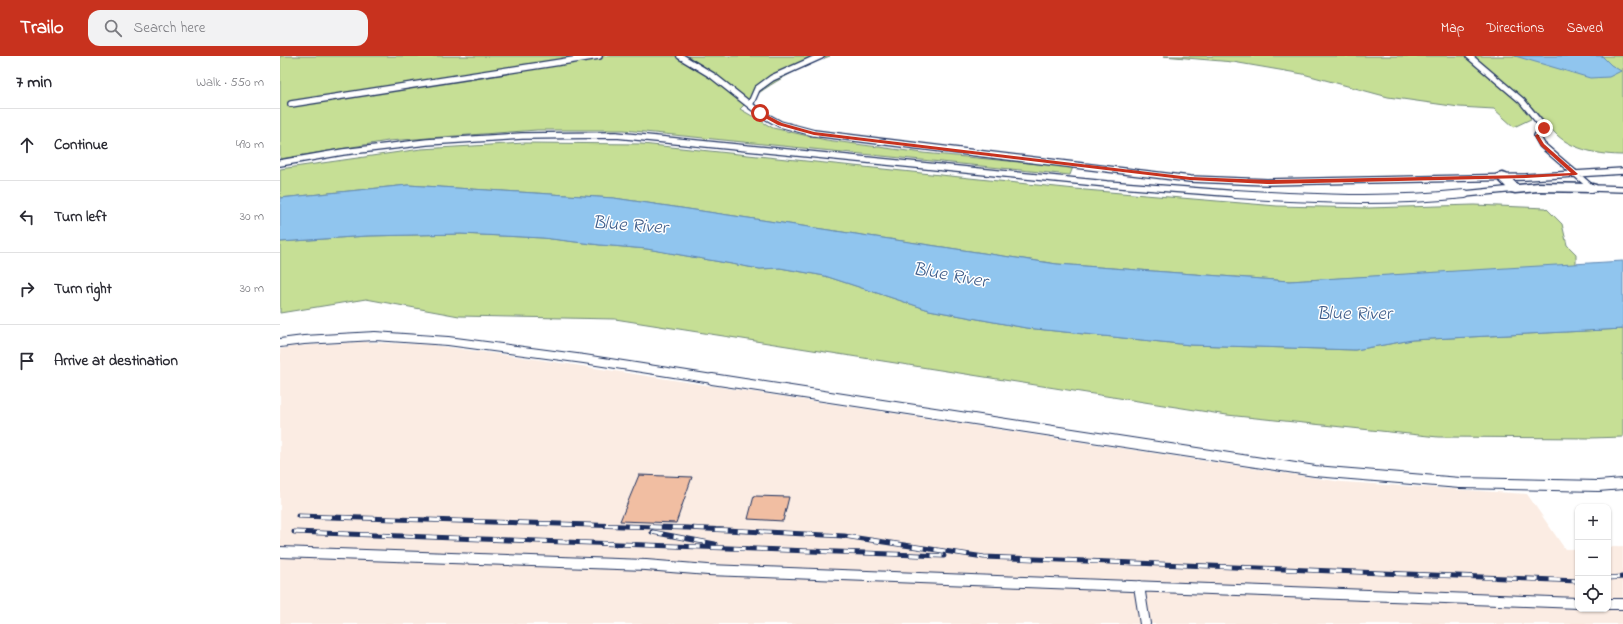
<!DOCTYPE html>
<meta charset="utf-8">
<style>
:root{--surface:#fff;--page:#f2f2f3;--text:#2b2b33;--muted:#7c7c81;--line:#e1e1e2;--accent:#c8321e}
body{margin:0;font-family:"Indie Flower",sans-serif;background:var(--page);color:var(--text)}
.controls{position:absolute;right:12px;bottom:12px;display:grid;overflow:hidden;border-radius:8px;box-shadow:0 1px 3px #0004}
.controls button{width:36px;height:36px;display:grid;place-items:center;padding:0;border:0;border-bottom:1px solid var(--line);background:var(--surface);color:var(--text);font:20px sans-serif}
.stop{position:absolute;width:12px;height:12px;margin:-9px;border:3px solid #c8321e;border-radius:50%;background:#fff}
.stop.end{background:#c8321e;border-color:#fff;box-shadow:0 1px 4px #0008}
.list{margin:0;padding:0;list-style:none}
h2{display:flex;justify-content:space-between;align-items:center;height:52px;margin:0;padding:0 16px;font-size:17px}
h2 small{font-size:13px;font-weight:400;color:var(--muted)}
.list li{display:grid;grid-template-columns:26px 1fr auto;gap:12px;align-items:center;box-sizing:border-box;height:72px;padding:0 16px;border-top:1px solid var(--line)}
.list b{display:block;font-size:15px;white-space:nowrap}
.list em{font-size:13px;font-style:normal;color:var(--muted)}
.icon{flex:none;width:22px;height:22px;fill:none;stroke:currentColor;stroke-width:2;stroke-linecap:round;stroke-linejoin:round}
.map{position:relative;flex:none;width:1343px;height:568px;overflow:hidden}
header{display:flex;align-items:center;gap:24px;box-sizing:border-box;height:56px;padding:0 20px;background:var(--accent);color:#fff}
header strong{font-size:19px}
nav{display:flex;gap:22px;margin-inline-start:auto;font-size:14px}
.search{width:280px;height:36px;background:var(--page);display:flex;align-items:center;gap:10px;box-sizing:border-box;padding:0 14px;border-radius:12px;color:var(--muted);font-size:15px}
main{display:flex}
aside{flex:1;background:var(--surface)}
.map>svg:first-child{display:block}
</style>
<header>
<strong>Trailo</strong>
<div class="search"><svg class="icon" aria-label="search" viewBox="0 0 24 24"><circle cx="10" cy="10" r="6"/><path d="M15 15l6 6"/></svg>Search here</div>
<nav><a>Map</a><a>Directions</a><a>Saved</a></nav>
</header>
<main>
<aside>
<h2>7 min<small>Walk · 550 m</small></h2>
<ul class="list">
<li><svg class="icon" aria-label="ahead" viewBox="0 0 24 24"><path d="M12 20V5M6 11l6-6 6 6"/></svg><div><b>Continue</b></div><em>490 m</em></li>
<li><svg class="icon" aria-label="left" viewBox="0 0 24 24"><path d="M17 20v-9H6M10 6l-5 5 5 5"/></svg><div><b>Turn left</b></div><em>30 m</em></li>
<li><svg class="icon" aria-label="right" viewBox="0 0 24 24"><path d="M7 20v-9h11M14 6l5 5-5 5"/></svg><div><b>Turn right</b></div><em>30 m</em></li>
<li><svg class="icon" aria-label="arrive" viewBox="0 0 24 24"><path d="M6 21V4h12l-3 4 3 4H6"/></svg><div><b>Arrive at destination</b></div></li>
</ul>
</aside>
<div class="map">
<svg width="1343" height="568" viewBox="0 0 1343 568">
<rect width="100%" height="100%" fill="#fff"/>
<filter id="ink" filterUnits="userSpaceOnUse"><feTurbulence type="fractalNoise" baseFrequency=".025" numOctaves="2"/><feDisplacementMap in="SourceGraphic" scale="8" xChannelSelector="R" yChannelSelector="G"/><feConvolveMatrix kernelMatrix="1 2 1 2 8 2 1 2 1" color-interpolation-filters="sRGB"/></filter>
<g filter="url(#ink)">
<path fill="#fbece3" d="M83,286L151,289L249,302L1062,426L1247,438L1285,493H1298V553H1328V491L1343,490V568H0V293L18,290Z"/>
<path fill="#c6df95" stroke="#70877a" d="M0,0H550C522,10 481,31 460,53L493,72L546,84L643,97L793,111L790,119L344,74H257L108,85L0,103Z
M883,0H1343V99C1321,99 1293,94 1277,79C1268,71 1260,60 1252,51L1243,50L1253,62L1234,71L1214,53L1179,51L1108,41L1023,18L953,6Z
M245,87L362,88L805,134L997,150L1088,152L1194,149L1266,152L1282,168L1287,189L1296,198V209L1009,225L777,208L334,142L128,129L0,142V113L141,93Z
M181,178L263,182L320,189L367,193L480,213L500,212L545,220L649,254L746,272L910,289L1075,294L1132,284L1343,273V381L1310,382L1158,381L947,359L335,263L179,260L86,243L0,257V186L87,180Z"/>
<path fill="#90c5ee" stroke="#6189b4" d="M1235,0H1322L1331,9L1341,15L1329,21L1310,22Z
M128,129L334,142L777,208L1009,225L1343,205V273L1132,284L1075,294L910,289L746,272L649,254L545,220L500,212L480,213L367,193L320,189L263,182L181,178L87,180L0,186V142Z"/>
<path fill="#f1bea2" stroke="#1b2f5e" d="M359,419L412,421L396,467L340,465Z
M474,440L509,441L503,465L468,463Z"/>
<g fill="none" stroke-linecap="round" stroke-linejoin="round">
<g stroke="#1b2f5e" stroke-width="8">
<path id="lane-far2" d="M400,0L433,20L480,57L500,68L534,77L614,87L910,123L987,126L1246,121L1343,115
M1189,0L1242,45L1264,72L1257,80L1262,89L1312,132L1343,133
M11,48L319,0
M470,49L477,33L492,22L541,0
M0,107L63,96L147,86L242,80L336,79L827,128L972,139
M1175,139L1235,133"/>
</g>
<g stroke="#1b2f5e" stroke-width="10">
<path id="lane-far1" d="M955,138C1031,143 1109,146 1185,138
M0,287L24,284L95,280L168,285L304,303L439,324"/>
</g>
<g stroke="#1b2f5e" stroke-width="12">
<path id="lane" d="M432,323L1035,415L1180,427L1318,430L1343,428
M0,496L366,509L428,514L1298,547
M859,530L865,568
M1328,548H1343"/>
</g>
<g stroke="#1b2f5e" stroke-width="3">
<path id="street" d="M1222,117L1226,118L1238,129L1258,127L1312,128L1316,129L1318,132L1316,135L1312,136L1258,135L1235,137L1231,136L1216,121L1218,118Z"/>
</g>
<use href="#lane-far2" stroke="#fff" stroke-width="5.5"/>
<use href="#lane-far1" stroke="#fff" stroke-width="8"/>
<use href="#lane" stroke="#fff" stroke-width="10"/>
<use href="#street" fill="#fff" fill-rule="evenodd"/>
<g stroke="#1b2f5e" stroke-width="5">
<path id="rail" d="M18,460L408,472L564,480L704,501L1298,525
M14,476L664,500
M372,476L435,488
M1328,522L1343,521"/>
</g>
<use href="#rail" stroke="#fff" stroke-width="3.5" stroke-dasharray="11" stroke-linecap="butt"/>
</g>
</g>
<path fill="#c8321e" d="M478,56H481L502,67L534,76L910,121L987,124L1246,119L1291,117L1261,90L1255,80L1264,71L1266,72L1259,80L1264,88L1298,118L1296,119L1246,122L987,128L910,124L534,79L498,69L478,58Z"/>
<g text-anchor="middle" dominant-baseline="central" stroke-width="3" stroke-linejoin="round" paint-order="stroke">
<g font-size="19" font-style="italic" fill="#3e5c89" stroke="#fff">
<text transform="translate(350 170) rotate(4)">Blue River</text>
<text transform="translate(670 220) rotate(10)">Blue River</text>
<text x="1074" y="258">Blue River</text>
</g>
</g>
</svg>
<div class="controls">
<button>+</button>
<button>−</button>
<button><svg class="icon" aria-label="locate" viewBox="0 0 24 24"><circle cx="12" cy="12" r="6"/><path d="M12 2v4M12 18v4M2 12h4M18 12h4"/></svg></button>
</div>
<div class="stop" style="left:480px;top:57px"></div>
<div class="stop end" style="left:1264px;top:72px"></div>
</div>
</main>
